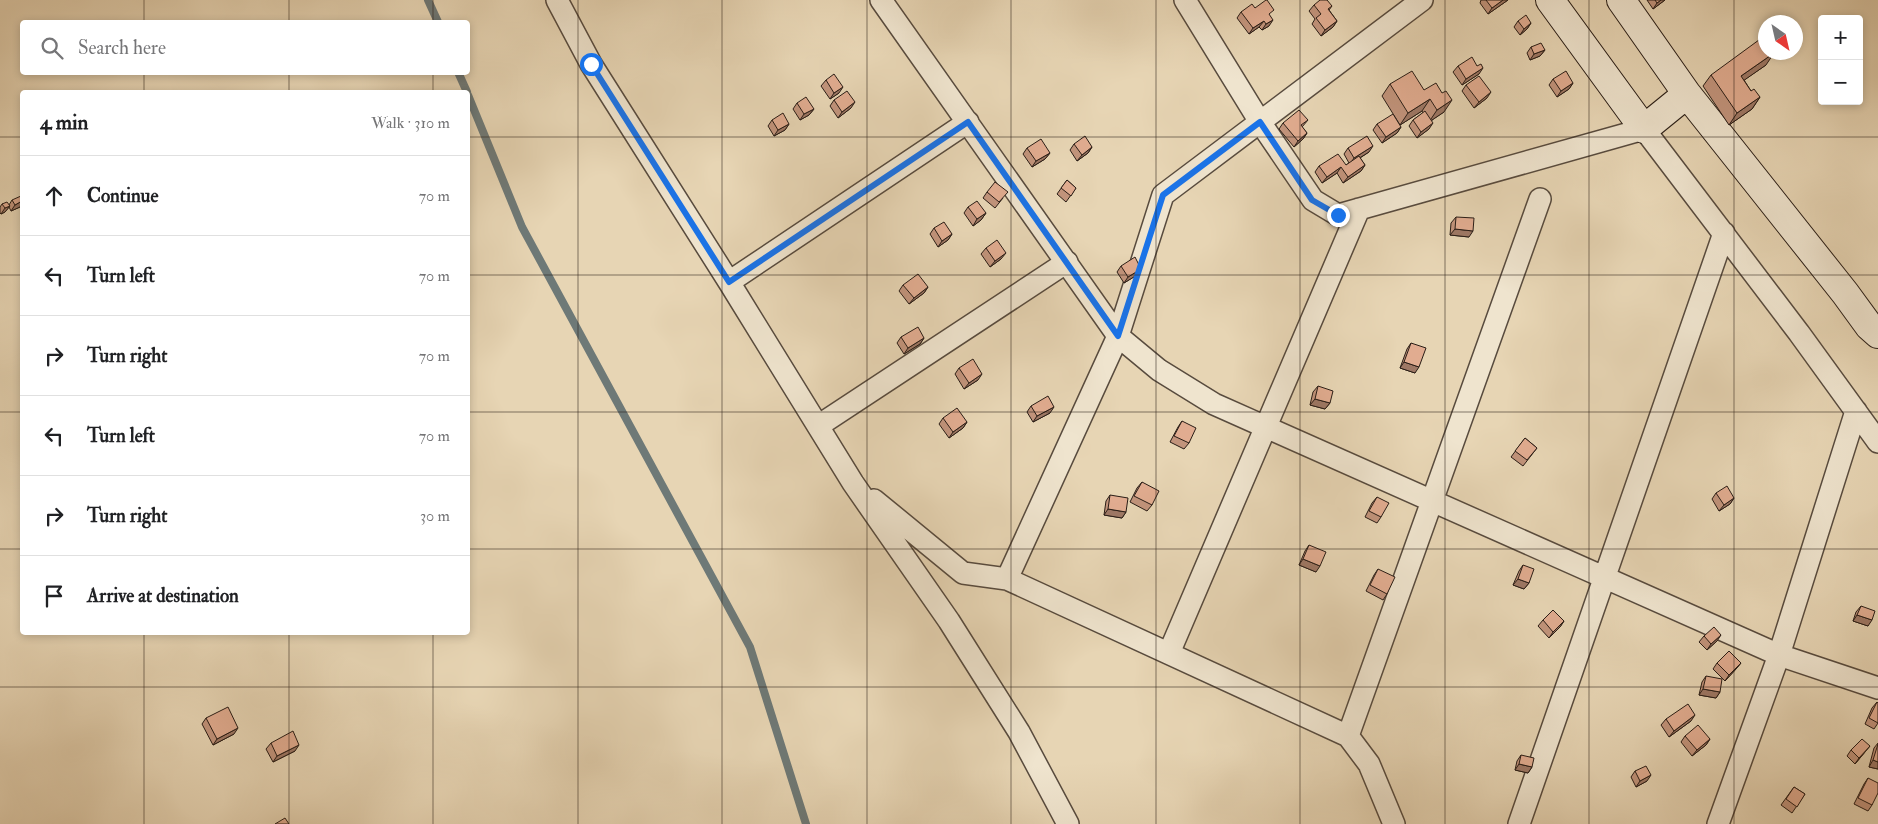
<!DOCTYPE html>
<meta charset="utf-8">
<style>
:root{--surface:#fff;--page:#f6f6f6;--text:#202124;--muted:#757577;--line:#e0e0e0}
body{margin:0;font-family:"IM FELL Double Pica",serif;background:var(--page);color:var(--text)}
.controls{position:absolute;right:15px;top:15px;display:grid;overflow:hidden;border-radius:5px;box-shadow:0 2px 8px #0003}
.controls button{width:45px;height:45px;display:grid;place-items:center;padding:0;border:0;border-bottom:1px solid var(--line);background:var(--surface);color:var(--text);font:25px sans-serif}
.compass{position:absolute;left:1758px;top:15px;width:45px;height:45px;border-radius:50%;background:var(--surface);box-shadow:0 2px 8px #0003;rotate:146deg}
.stop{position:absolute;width:15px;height:15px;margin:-11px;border:4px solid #1a73e8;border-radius:50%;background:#fff}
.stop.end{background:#1a73e8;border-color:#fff;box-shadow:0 1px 5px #0008}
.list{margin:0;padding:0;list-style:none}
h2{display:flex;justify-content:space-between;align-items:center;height:65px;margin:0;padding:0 20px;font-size:21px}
h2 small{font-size:16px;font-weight:400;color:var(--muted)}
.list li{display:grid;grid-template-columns:32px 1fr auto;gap:15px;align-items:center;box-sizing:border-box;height:80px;padding:0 20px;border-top:1px solid var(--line)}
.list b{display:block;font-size:19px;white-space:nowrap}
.list em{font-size:16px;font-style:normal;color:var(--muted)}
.icon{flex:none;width:28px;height:28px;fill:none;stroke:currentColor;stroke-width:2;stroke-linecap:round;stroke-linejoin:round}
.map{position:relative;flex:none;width:1878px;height:824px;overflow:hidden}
.search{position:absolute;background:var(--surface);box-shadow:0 2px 8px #0003;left:20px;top:20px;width:450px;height:55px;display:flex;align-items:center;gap:12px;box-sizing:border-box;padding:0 18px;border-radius:5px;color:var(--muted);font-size:19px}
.panel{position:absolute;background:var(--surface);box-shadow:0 2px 8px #0003;left:20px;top:90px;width:450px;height:545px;border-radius:5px}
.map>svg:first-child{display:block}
</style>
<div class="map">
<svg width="1878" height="824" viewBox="0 0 1878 824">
<rect width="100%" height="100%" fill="#e7d5b4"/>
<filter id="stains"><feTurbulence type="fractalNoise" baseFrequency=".004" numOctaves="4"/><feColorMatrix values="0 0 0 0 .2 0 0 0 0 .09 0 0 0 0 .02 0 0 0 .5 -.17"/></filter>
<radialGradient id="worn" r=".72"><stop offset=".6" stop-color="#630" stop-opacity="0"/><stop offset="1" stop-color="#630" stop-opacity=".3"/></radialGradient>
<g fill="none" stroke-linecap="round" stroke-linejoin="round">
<path stroke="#6e7977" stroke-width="8" d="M428,0L438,22
M458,72L467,92
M468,95L522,227L750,647L806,824"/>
<g stroke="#584b3e" stroke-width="24">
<path id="street" d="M557,0L591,64L729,282L853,483L949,621L1019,732L1068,824
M881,0L1118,336L1159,370L1214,404L1779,655L1878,688
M1185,0L1260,122L1313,200L1338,215L1644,129L1799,333L1878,442
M729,282L968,122
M818,426L1067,262
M874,500L963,573L1007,579L1348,736L1369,764L1394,824
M1007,579L1118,336L1163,195L1422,0
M1169,653L1359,209
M1348,736L1540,199
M1519,824L1724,233
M1718,824L1779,655L1856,411"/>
</g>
<g stroke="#291d16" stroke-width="30">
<path id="secondary" d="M1550,0L1644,129L1687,94L1621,0
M1687,94L1845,293L1869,326L1878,334"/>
</g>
<use href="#street" stroke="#efe4ce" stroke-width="21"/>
<use href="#secondary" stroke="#efe4ce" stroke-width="28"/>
</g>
<path fill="#c2947c" stroke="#291d16" d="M1481,0H1508L1488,14L1480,3Z
M1647,0H1665L1653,9Z
M1314,5L1332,6L1329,10L1337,21L1333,27L1321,36L1312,24L1315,19L1309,11Z
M1255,8L1270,16L1269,26L1262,30L1259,27L1249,34L1237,18L1241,12Z
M1518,21L1531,23L1527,29L1520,35L1514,27Z
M1531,47L1545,50L1540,56L1530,60L1527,53Z
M1766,65L1744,80L1751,91L1760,97L1752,109L1729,125L1703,86L1711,75Z
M1458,66H1477L1479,74L1462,85L1453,72Z
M1553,79L1573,83L1569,89L1557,97L1549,85Z
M826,80L839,93L830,99L821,86Z
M1390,84L1424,90L1444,112L1432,120L1429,129L1417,138L1409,126L1413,120L1423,113L1422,111L1400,125L1382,96Z
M1466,85L1487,98L1474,108L1462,91Z
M834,100L851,108L838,118L830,106Z
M797,103L814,109L809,115L800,120L793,109Z
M772,120L789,124L785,130L774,136L768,126Z
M1308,120L1302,127L1307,133L1303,139L1294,147L1279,129L1283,123Z
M1377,124L1401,127L1397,133L1382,143L1373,130Z
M1074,144L1092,147L1088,153L1077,161L1070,150Z
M1027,148L1050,153L1045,159L1032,167L1023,154Z
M1348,148L1369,152L1360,158L1365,165L1361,171L1343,183L1337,173L1322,183L1315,172L1319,166L1346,165L1349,163L1344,154Z
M1067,180L1076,188L1066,202L1057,194Z
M987,192L1003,198L995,208L983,198Z
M12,200L20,207L11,211L9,207L5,212L1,214L0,213V207L2,204L9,205Z
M968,207L986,213L981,220L973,226L964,213Z
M1456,217L1469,237L1450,235L1451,223Z
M934,228L952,234L948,240L938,247L930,234Z
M986,248L1001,259L990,267L981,254Z
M1121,266L1137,275L1124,283L1117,272Z
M903,285L928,287L924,293L909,304L899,291Z
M901,337L924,338L920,344L904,354L897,343Z
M1411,343L1415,373L1400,368L1407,349Z
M959,368L978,380L964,389L955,374Z
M1318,386L1330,403L1325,409L1310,405L1313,392Z
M1031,406L1050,413L1033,422L1027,412Z
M943,418L967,422L963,428L949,438L939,424Z
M1182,421L1189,443L1184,449L1170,442L1178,427Z
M1525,438L1537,448L1523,466L1511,457Z
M1142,482L1152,505L1147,511L1130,502L1137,488Z
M1716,493L1734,498L1730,504L1719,511L1712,499Z
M1110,495L1126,512L1122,518L1104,515L1106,501Z
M1377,497L1381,517L1377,523L1365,517L1372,503Z
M1309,545L1316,572L1299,565L1305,551Z
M1523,565L1529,583L1524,589L1513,585L1519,571Z
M1378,569L1387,594L1383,600L1366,591L1374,575Z
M1861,606L1868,626L1853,621L1856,612Z
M1543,620L1564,621L1560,627L1549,638L1538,626Z
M1704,636L1717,641L1707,650L1699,642Z
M1717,663H1741L1736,669L1725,681L1713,669Z
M1706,676L1720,692L1716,698L1699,695L1702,682Z
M1877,702L1878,703V723L1874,729L1865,724L1872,708Z
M206,718L234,734L213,745L202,724Z
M1666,719L1691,721L1669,737L1661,725Z
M1685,736L1710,739L1706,745L1692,756L1681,742Z
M271,743L295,751L273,762L266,749Z
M1878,743V769L1869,767L1874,748Z
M1851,750L1865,752L1855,764L1847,756Z
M1521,755L1532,767L1528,773L1515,770L1517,761Z
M1635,771L1647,781L1636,787L1631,777Z
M1868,778L1872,805L1868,811L1854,804L1864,784Z
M1794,787L1805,794L1792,813L1781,805Z"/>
<path fill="#9e7865" stroke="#291d16" d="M1503,0H1508L1488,14L1492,8Z
M1661,0H1665L1653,9L1657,3Z
M1273,20L1269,26L1262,30L1266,24Z
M1264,21L1259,27L1249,34L1253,28Z
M1337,21L1333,27L1321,36L1325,30Z
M1531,23L1527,29L1520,35L1524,29Z
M1545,50L1540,56L1530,60L1534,54Z
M1774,53L1766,65L1733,88L1741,76Z
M1483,68L1479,74L1462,85L1466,79Z
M1573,83L1569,89L1557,97L1561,91Z
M843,87L839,93L830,99L834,93Z
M1491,92L1487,98L1474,108L1479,102Z
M1760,97L1752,109L1729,125L1737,113Z
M1430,99L1422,111L1400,125L1408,113Z
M1452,100L1444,112L1429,122L1437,110Z
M855,102L851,108L838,118L842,112Z
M814,109L809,115L800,120L804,114Z
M1433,123L1429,129L1417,138L1421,132Z
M789,124L785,130L774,136L778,130Z
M1401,127L1397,133L1382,143L1386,137Z
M1307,133L1303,139L1294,147L1298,141Z
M1373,146L1369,152L1350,164L1354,158Z
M1092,147L1088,153L1077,161L1082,155Z
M1050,153L1045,159L1032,167L1036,161Z
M1365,165L1361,171L1343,183L1348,177Z
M1341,167L1337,173L1322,183L1327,177Z
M22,201V203L20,207L11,211L15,205Z
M10,206L5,212L1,214L5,208Z
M986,213L981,220L973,226L977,219Z
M1455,229L1473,231L1469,237L1450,235Z
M952,234L948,240L938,247L942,241Z
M1006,253L1001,259L990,267L995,261Z
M1141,269L1137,275L1124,283L1128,277Z
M928,287L924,293L909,304L914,298Z
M924,338L920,344L904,354L908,348Z
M1404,362L1419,367L1415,373L1400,368Z
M982,374L978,380L964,389L969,383Z
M1315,399L1330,403L1325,409L1310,405Z
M1054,407L1050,413L1033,422L1037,416Z
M967,422L963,428L949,438L953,432Z
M1734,498L1730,504L1719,511L1724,505Z
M1108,509L1126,512L1122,518L1104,515Z
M1303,559L1320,566L1316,572L1299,565Z
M1518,579L1529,583L1524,589L1513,585Z
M1857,615L1872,620L1868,626L1853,621Z
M1564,621L1560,627L1549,638L1553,632Z
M1721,635L1717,641L1707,650L1711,644Z
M1741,663L1736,669L1725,681L1729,675Z
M1703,689L1720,692L1716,698L1699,695Z
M1695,715L1691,721L1669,737L1674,731Z
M238,728L234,734L213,745L217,739Z
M1710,739L1706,745L1692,756L1697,750Z
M299,745L295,751L273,762L277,756Z
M1870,746L1855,764L1859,758Z
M1873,760L1878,762V769L1869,767Z
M1519,764L1532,767L1528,773L1515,770Z
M1651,775L1647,781L1636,787L1640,781Z"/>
<path fill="#e1ac90" stroke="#291d16" d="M1266,0H1267L1274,10L1269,14L1273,20L1266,24L1264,21L1253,28L1241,12L1252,4L1255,8Z
M1320,0H1327L1332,6L1328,9L1337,21L1325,30L1316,18L1321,14L1314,5Z
M1486,0H1503L1492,8Z
M1655,0H1661L1657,3Z
M1526,15L1531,23L1524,29L1518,21Z
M1763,37L1766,41V52H1773L1774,53L1741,76L1751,91L1754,89L1760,97L1737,113L1711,75Z
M1541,43L1545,50L1534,54L1531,47Z
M1472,57L1477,66L1481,64L1483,68L1466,79L1458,66Z
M1412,71L1424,90L1436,83L1442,93L1446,91L1452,100L1437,110L1430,99L1408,113L1390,84Z
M1566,71L1573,83L1561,91L1553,79Z
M834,74L843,87L834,93L826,80Z
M1479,76L1491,92L1479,102L1466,85Z
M847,91L855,102L842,112L834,100Z
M806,97L814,109L804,114L797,103Z
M1299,110L1308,120L1301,125L1307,133L1298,141L1283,123Z
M1425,111L1433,123L1421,132L1413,120Z
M783,113L789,124L778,130L772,120Z
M1393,114L1401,127L1386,137L1377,124Z
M1085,136L1092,147L1082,155L1074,144Z
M1367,136L1373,146L1354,158L1348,148Z
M1041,139L1050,153L1036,161L1027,148Z
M1338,154L1346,165L1359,156L1365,165L1348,177L1341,167L1327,177L1319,166Z
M1067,180L1076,188L1071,196L1061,188Z
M995,182L1008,192L999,202L987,192Z
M21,196L22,199V201L15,205L12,200Z
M977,201L986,213L977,219L968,207Z
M7,202L10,206L5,208L2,204Z
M1456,217L1474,218L1473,231L1455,229Z
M944,222L952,234L942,241L934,228Z
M997,240L1006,253L995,261L986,248Z
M1135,257L1141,269L1128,277L1121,266Z
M918,274L928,287L914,298L903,285Z
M918,327L924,338L908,348L901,337Z
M1411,343L1426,348L1419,367L1404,362Z
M973,359L982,374L969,383L959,368Z
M1318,386L1333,391L1330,403L1315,399Z
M1048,396L1054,407L1037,416L1031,406Z
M957,408L967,422L953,432L943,418Z
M1182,421L1196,428L1189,443L1174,436Z
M1525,438L1537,448L1527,460L1515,451Z
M1142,482L1159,491L1152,505L1134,496Z
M1727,486L1734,498L1724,505L1716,493Z
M1110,495L1128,498L1126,512L1108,509Z
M1377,497L1389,503L1381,517L1369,511Z
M1309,545L1326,552L1320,566L1303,559Z
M1523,565L1534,569L1529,583L1518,579Z
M1378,569L1395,577L1387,594L1370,585Z
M1861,606L1875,611L1872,620L1857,615Z
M1553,610L1564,621L1553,632L1543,620Z
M1714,627L1721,635L1711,644L1704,636Z
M1729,651L1741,663L1729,675L1717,663Z
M1706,676L1722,679L1720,692L1703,689Z
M1877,702L1878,703V723L1869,718Z
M1688,704L1695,715L1674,731L1666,719Z
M228,707L238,728L217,739L206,718Z
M1698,725L1710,739L1697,750L1685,736Z
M293,731L299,745L277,756L271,743Z
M1862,739L1870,746L1859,758L1851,750Z
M1878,744V762L1873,760Z
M1521,755L1534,758L1532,767L1519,764Z
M1646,766L1651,775L1640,781L1635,771Z
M1868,778L1878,783V793L1872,805L1858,798Z
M1794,787L1805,794L1797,807L1786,799Z
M285,818L289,824H275Z"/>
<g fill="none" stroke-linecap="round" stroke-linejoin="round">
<path stroke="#1a73e8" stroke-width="6" d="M591,64L729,282L968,122L1118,336L1163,195L1260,122L1312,200L1338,215"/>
</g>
<path fill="none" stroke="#291d16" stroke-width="1" stroke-opacity="0.55" d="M144,0V22M289,0V22M433,0V22M578,0V824M722,0V824M867,0V824M1011,0V824M1156,0V824M1300,0V824M1445,0V824M1589,0V824M1734,0V824M144,72V92M289,72V92M433,72V92M0,137H22M468,137H1878M0,275H22M468,275H1878M0,412H22M468,412H1878M0,549H22M468,549H1878M144,632V824M289,632V824M433,632V824M0,687H1878"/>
<rect width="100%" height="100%" filter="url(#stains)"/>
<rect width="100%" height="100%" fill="url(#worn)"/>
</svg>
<div class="controls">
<button>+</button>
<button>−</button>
</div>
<svg class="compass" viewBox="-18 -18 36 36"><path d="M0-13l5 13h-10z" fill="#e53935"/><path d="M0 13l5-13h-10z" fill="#757577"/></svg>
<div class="stop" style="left:591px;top:64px"></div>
<div class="stop end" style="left:1338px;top:215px"></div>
<div class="search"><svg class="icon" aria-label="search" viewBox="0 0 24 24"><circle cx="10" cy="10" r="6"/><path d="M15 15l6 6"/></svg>Search here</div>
<section class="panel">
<h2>4 min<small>Walk · 310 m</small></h2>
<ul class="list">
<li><svg class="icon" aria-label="ahead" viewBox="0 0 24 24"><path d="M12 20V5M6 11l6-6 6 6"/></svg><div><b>Continue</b></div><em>70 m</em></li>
<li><svg class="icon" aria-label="left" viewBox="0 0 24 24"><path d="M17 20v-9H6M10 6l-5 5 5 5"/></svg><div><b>Turn left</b></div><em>70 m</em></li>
<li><svg class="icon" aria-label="right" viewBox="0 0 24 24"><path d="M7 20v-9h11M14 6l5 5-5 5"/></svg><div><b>Turn right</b></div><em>70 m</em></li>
<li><svg class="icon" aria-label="left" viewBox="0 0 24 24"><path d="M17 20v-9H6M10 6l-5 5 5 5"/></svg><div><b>Turn left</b></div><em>70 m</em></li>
<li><svg class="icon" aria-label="right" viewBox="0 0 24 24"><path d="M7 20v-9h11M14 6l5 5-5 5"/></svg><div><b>Turn right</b></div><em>30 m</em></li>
<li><svg class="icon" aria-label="arrive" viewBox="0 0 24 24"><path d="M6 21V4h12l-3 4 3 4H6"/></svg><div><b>Arrive at destination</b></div></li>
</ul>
</section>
</div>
